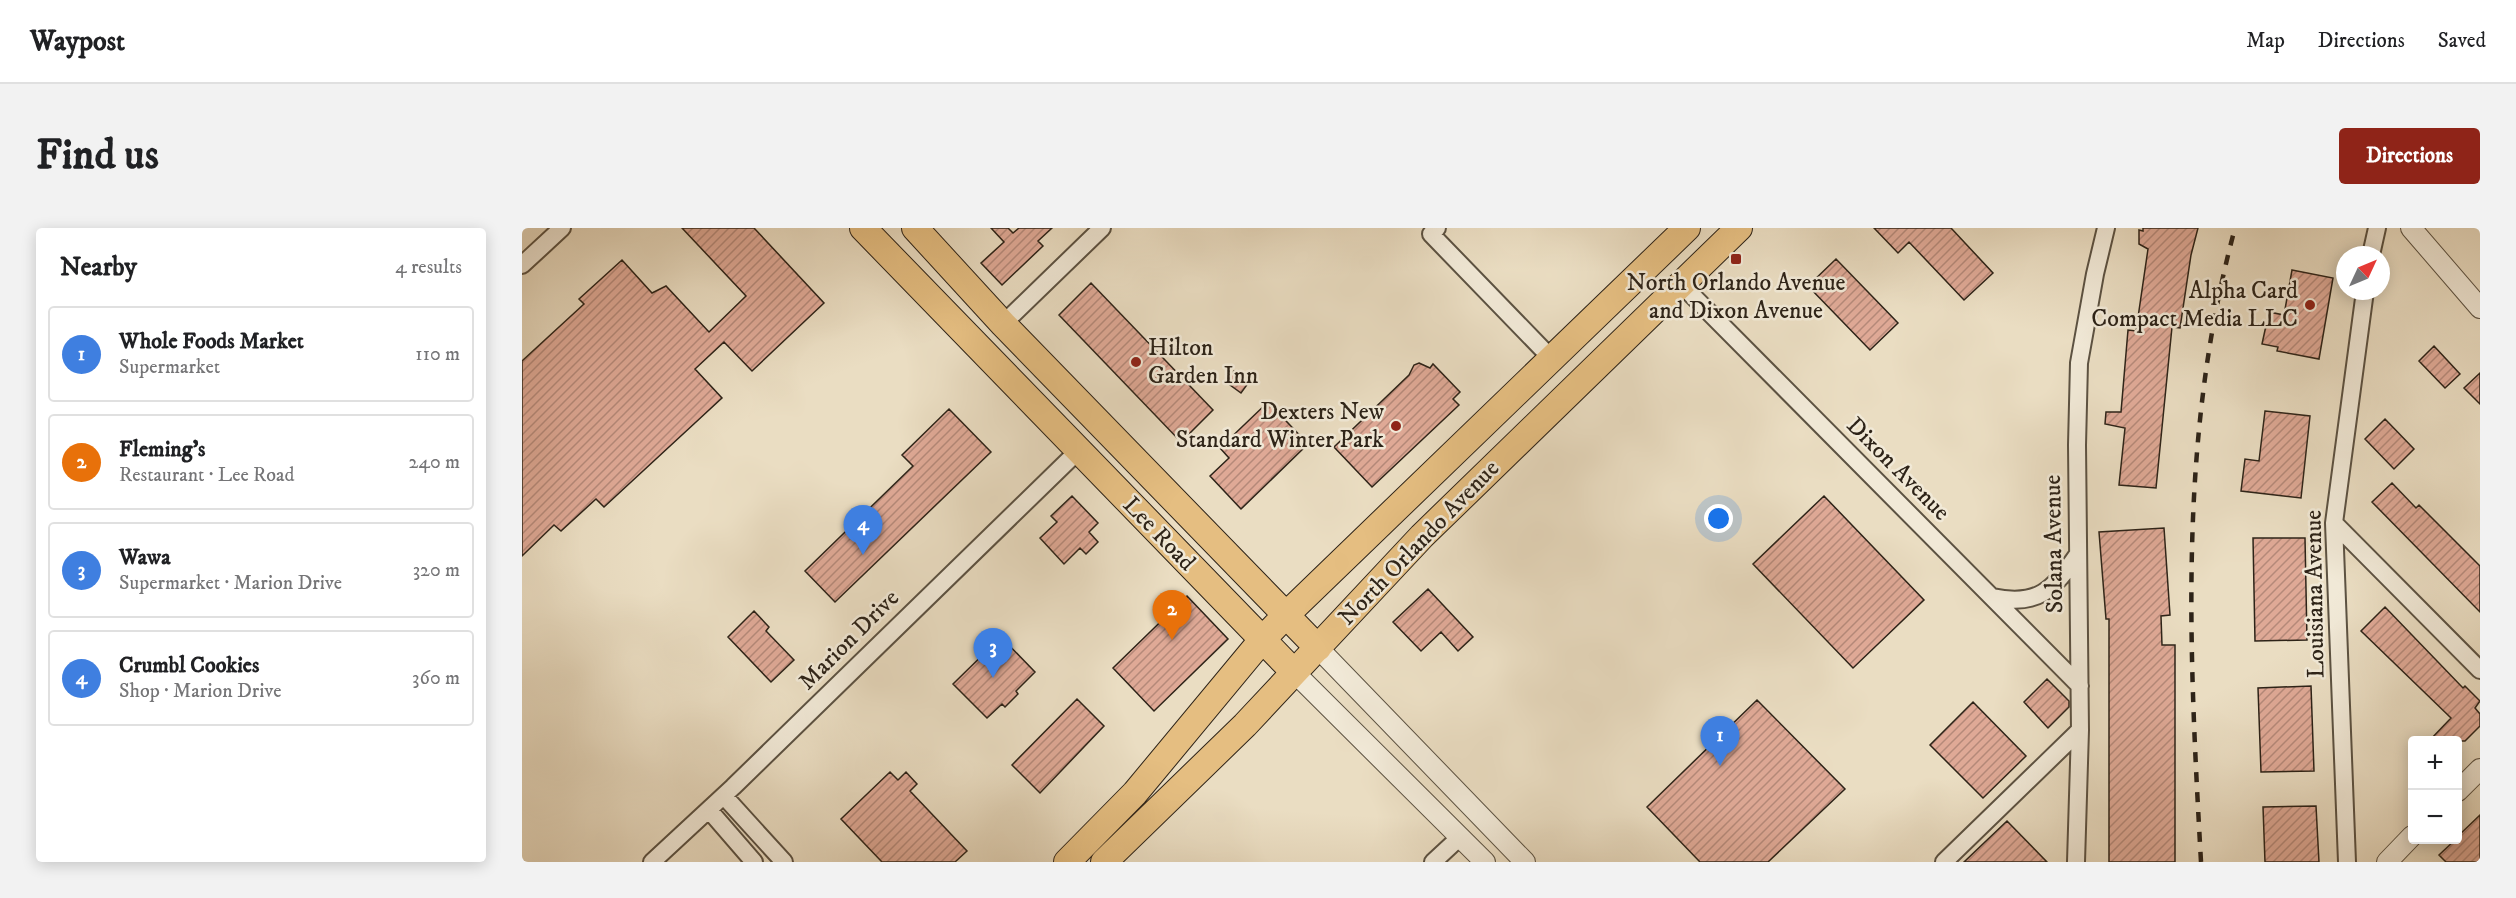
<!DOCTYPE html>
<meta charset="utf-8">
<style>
:root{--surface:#fff;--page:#f2f2f2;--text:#202124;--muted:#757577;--line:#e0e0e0;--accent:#8f2418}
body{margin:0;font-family:"IM FELL DW Pica",serif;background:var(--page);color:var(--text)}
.controls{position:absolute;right:18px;bottom:18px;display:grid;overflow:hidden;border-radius:6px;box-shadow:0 3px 15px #0003}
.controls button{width:54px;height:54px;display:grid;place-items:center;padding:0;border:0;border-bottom:2px solid var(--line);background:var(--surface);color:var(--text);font:30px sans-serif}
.compass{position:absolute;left:1814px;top:18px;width:54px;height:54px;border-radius:50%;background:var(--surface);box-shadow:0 3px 15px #0003;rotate:46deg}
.you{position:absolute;left:1197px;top:291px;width:21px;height:21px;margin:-15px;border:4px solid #fff;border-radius:50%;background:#1a73e8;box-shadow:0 0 0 9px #1a73e833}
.badge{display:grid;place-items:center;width:39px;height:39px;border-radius:50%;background:var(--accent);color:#fff;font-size:20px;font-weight:700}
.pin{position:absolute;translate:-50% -50px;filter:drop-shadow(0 2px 3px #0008)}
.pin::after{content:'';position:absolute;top:32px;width:21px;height:18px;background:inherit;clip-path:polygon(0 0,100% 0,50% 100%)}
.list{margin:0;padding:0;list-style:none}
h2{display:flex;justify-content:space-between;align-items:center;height:78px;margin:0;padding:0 24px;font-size:26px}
h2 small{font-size:20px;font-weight:400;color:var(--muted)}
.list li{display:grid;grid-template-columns:39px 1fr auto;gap:18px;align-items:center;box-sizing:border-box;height:96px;margin:0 12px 12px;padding:0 12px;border:2px solid var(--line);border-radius:6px}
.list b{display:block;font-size:22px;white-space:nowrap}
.list p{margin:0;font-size:20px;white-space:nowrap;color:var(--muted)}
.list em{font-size:20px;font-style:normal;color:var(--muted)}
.map{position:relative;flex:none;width:1958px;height:634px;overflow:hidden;border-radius:6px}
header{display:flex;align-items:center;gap:36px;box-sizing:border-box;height:84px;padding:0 30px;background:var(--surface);border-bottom:2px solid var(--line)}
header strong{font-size:28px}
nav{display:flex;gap:33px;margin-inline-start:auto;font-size:21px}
.intro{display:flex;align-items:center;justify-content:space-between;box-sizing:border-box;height:144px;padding:0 36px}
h1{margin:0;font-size:42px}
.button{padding:15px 27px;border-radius:6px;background:var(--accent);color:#fff;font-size:21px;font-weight:700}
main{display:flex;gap:36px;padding:0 36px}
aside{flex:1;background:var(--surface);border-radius:6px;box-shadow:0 3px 15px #0003}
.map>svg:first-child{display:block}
</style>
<header>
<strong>Waypost</strong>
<nav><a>Map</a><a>Directions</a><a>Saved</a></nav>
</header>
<div class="intro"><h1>Find us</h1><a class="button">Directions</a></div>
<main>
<aside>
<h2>Nearby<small>4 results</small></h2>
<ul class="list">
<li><span class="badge" style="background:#3f7fe0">1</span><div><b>Whole Foods Market</b><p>Supermarket</p></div><em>110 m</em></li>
<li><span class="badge" style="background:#e8710a">2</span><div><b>Fleming's</b><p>Restaurant · Lee Road</p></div><em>240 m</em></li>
<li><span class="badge" style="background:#3f7fe0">3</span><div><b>Wawa</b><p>Supermarket · Marion Drive</p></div><em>320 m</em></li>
<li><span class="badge" style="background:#3f7fe0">4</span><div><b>Crumbl Cookies</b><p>Shop · Marion Drive</p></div><em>360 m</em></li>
</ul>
</aside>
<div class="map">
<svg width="1958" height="634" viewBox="0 0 1958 634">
<defs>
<pattern id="building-hatch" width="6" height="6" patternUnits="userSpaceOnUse" patternTransform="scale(1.5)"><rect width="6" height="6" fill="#dfa996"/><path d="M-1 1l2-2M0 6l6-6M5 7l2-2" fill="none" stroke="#b58979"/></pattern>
</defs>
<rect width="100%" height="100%" fill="#eaddc2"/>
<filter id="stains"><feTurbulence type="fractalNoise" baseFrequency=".00333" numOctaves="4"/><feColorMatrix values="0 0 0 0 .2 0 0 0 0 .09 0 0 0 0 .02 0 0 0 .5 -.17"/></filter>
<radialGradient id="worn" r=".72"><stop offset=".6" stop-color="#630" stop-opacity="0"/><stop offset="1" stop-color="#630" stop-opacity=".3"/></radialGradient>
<path fill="url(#building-hatch)" stroke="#2d2318" stroke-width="1.5" d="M160,0H232L302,75L230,143L202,114L173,141L200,170L82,279L74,271L39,303L32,297L0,328V133L62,76L57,71L100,32L130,65L144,58L187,104L224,68Z
M469,0H486L491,5L497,0H530L516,13L521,18L480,57L459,35L482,14Z
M1352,0H1429L1471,45L1442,72L1387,14L1376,25Z
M1621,0H1676L1669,27L1658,100L1650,99L1634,260L1597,257L1603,200L1583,196L1584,184H1599L1606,102L1614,103L1626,21L1617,16V2L1621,3Z
M1314,31L1376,95L1348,122L1286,58Z
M1770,42L1811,50L1797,131L1755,123L1756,119L1740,116L1747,84L1762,87Z
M569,55L691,182L659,214L537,87Z
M1912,118L1938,146L1923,160L1897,133Z
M897,135L908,140L911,136L938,164L931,171L937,177L850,259L812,219L887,147L892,137Z
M712,143L727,154L719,165L704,154Z
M1958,145V176L1942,160Z
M746,174L786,216L719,281L688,248L707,230L698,220Z
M427,181L469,224L313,374L283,343L391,238L380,227Z
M1743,183L1788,188L1779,270L1719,263L1723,231L1737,233Z
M1863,191L1892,221L1872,241L1843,211Z
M1870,255L1894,280L1897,277L1958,338V384L1850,274Z
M550,268L576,295L567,304L576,314L564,326L558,320L542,336L518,310L535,294L529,288Z
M1302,268L1402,372L1331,440L1231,336Z
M1642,300L1648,387L1639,388L1640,417H1653V634H1587V391H1584L1577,304Z
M1731,310H1783L1785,412L1733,413Z
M906,361L951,409L936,423L919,404L899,423L871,394Z
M665,368L706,411L632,483L591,440Z
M1863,379L1941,460L1943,458L1958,473L1953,480L1958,486V498L1943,513H1907L1929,490L1839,403Z
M232,383L247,399L244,403L272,432L249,454L206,409Z
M479,409L513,444L494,463L496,466L483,479L480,476L465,490L431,456Z
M1525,451L1547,473V479L1526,500L1502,474Z
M1789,458L1792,543L1739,544L1736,460Z
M555,471L582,498L518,565L490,537Z
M1235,472L1323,561L1246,634H1178L1125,579Z
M1451,474L1504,528L1461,570L1408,517Z
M368,544L376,552L384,544L395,556L388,563L445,623L433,634H360L319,591Z
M1794,578L1797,634H1743L1741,579Z
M1958,587V634H1924L1917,627L1933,612H1935V609Z
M1485,593L1525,634H1442Z"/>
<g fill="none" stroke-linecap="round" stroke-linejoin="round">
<g stroke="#5c5242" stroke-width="20">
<path id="minor" d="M915,0L909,6L1029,130
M1849,27L1855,0
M0,37L40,0
M1160,57L1558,458
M481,96L580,0
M1812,295L1958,442
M1470,369C1516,379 1531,362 1556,326
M202,568L262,634
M187,582L232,634
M130,634L211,559L556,223
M911,634L938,609
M1422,634L1558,502
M1554,634L1558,502L1555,217L1557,135L1573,46L1584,0
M1825,634L1812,295L1843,63"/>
</g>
<g stroke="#5c5242" stroke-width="22">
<path id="tertiary" d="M1889,0L1958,80
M796,420L1003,634
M772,444L963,634
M1936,563L1958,541
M1865,634L1890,608"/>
</g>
<g stroke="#2d2318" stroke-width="28">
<path id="primary" d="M341,0L772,444
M393,0L481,96L796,420
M545,634L613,565L740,412L764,387L1165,0
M582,634L723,497L900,308L1217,0"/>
</g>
<use href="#minor" stroke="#f1e9d7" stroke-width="16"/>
<use href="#tertiary" stroke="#f1e9d7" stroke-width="20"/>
<use href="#primary" stroke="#e5be81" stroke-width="26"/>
<path stroke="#2d2318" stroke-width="4.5" stroke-dasharray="10 10" stroke-linecap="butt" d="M1679,634C1667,419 1656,211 1713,0"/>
</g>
<g fill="#8f2418" stroke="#f1e9d7" stroke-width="2">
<rect x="1208" y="25" width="12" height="12" rx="3"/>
<circle cx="1788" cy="77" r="6"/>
<circle cx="614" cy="134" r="6"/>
<circle cx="874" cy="198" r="6"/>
</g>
<g text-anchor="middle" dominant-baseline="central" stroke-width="5" stroke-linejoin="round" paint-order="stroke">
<g font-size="24" fill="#2d2318" stroke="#f1e9d7" text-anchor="end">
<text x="1214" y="55" text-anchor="middle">North Orlando Avenue<tspan x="1214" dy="28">and Dixon Avenue</tspan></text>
<text x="1776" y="63">Alpha Card<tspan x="1776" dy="28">Compact Media LLC</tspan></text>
<text x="626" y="120" text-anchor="start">Hilton<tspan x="626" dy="28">Garden Inn</tspan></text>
<text x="862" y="184">Dexters New<tspan x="862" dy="28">Standard Winter Park</tspan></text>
</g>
<g font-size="24" fill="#2d2318" stroke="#f1e9d7">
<text transform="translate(1376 241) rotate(45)">Dixon Avenue</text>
<text transform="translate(637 306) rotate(46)">Lee Road</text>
<text transform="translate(897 315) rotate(-46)">North Orlando Avenue</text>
<text transform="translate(1532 316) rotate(-91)">Solana Avenue</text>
<text transform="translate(1793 366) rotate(-91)">Louisiana Avenue</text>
<text transform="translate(327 412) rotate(-45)">Marion Drive</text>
</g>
</g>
<rect width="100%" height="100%" filter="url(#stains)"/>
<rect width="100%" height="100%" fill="url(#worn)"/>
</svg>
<div class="controls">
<button>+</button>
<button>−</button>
</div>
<svg class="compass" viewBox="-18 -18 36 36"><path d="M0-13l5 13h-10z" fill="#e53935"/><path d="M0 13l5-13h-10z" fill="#757577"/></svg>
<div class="you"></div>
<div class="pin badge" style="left:1198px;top:538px;background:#3f7fe0">1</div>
<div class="pin badge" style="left:650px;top:412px;background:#e8710a">2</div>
<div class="pin badge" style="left:471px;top:450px;background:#3f7fe0">3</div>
<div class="pin badge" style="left:341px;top:327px;background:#3f7fe0">4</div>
</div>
</main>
